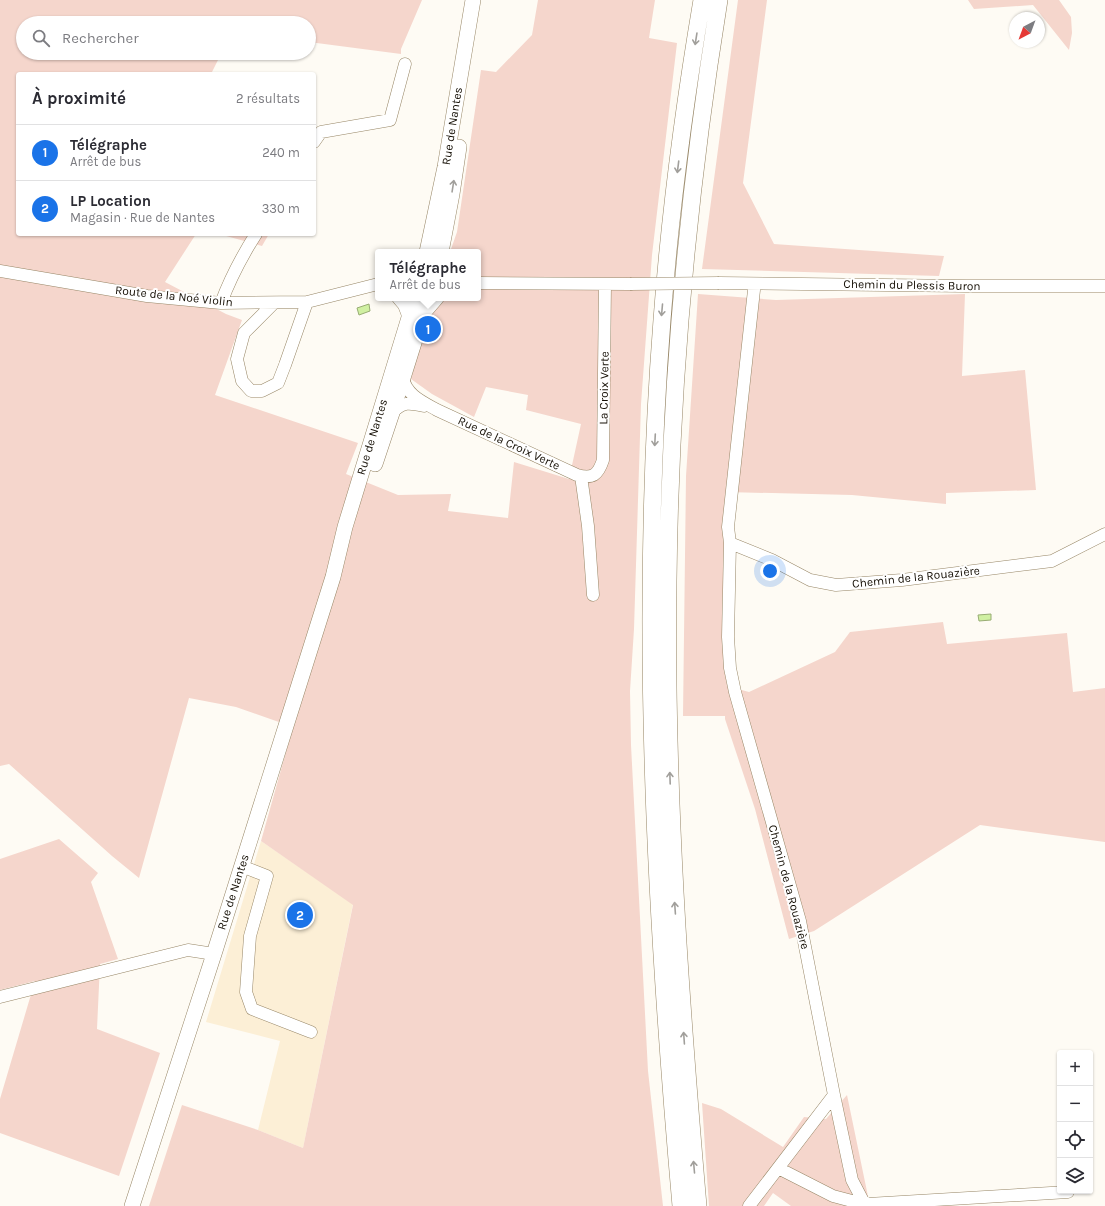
<!DOCTYPE html>
<html lang="fr">
<meta charset="utf-8">
<style>
:root{--surface:#fff;--page:#f7f7f7;--text:#2b2b33;--muted:#7c7c81;--line:#e1e1e2;--accent:#1a73e8}
body{margin:0;font-family:Karla,sans-serif;background:var(--page);color:var(--text)}
.controls{position:absolute;right:12px;bottom:12px;display:grid;overflow:hidden;border-radius:4px;box-shadow:0 1px 3px #0004}
.controls button{width:36px;height:36px;display:grid;place-items:center;padding:0;border:0;border-bottom:1px solid var(--line);background:var(--surface);color:var(--text);font:20px sans-serif}
.compass{position:absolute;left:1009px;top:12px;width:36px;height:36px;border-radius:50%;background:var(--surface);box-shadow:0 1px 3px #0004;rotate:221deg}
.you{position:absolute;left:770px;top:571px;width:14px;height:14px;margin:-10px;border:3px solid #fff;border-radius:50%;background:#1a73e8;box-shadow:0 0 0 6px #1a73e833}
.badge{display:grid;place-items:center;width:26px;height:26px;border-radius:50%;background:var(--accent);color:#fff;font-size:13px;font-weight:700}
.pin{position:absolute;translate:-50% -50%;border:2px solid #fff;box-shadow:0 1px 4px #0006}
.popup{position:absolute;left:375px;top:249px;width:106px;height:52px;box-sizing:border-box;display:grid;place-content:center;border-radius:4px;background:var(--surface);filter:drop-shadow(0 1px 3px #0005);font-size:13px;white-space:nowrap;color:var(--muted)}
.popup b{font-size:15px;color:var(--text)}
.popup::after{content:'';position:absolute;left:50%;top:100%;margin-left:-8px;border:8px solid transparent;border-top-color:var(--surface)}
.list{margin:0;padding:0;list-style:none}
h2{display:flex;justify-content:space-between;align-items:center;height:52px;margin:0;padding:0 16px;font-size:17px}
h2 small{font-size:13px;font-weight:400;color:var(--muted)}
.list li{display:grid;grid-template-columns:26px 1fr auto;gap:12px;align-items:center;box-sizing:border-box;height:56px;padding:0 16px;border-top:1px solid var(--line)}
.list b{display:block;font-size:15px;white-space:nowrap}
.list p{margin:0;font-size:13px;white-space:nowrap;color:var(--muted)}
.list em{font-size:13px;font-style:normal;color:var(--muted)}
.icon{flex:none;width:22px;height:22px;fill:none;stroke:currentColor;stroke-width:2;stroke-linecap:round;stroke-linejoin:round}
.map{position:relative;flex:none;width:1105px;height:1206px;overflow:hidden}
.search{position:absolute;background:var(--surface);box-shadow:0 1px 3px #0004;left:16px;top:16px;width:300px;height:44px;display:flex;align-items:center;gap:10px;box-sizing:border-box;padding:0 14px;border-radius:22px;color:var(--muted);font-size:15px}
.panel{position:absolute;background:var(--surface);box-shadow:0 1px 3px #0004;left:16px;top:72px;width:300px;height:164px;border-radius:4px}
.map>svg:first-child{display:block}
</style>
<div class="map">
<svg width="1105" height="1206" viewBox="0 0 1105 1206">
<rect width="100%" height="100%" fill="#fefbf4"/>
<path fill="#fcefd6" d="M261,841L353,904L303,1148L258,1130L280,1041L206,1022Z"/>
<path fill="#f5d6cc" d="M0,0H422L401,49V54L309,42V23H23V53H224L220,56L211,74H18V234H196L165,282L226,314L242,320L215,395L358,443L346,474L398,495L451,494L448,511L508,518L514,462L569,479L581,424L526,410L528,395L486,387L474,417L432,394L411,379L426,318L433,298H478V252H450L457,232L481,70L496,72L532,35L538,0H655L649,38L677,43L652,255L641,404L634,629L630,691L631,745L648,1071L663,1206H149L182,1105L258,1130L303,1148L353,905L261,841L293,727L236,707L189,698L139,878L112,856L9,764L0,766Z
M738,0H767L743,183L774,244L944,256L939,276L702,269Z
M968,0H1059L1071,17L1072,33L1069,50L1033,5L974,9Z
M219,234H269L262,246Z
M698,294L776,300L965,294L962,376L1025,370L1036,490L946,493V504L852,495L726,492L722,621L727,686L749,692L835,652L850,632L943,622L947,644L1067,633L1073,692L1105,688V842L980,825L814,931L789,939L755,809L725,719V716H683L686,476Z
M59,839L98,873L91,882L118,959L100,964L97,1029L160,1053L119,1176L0,1133V1099L35,981L0,990V859Z
M847,1095L870,1206H791L773,1193L764,1206H709L702,1103L721,1109L783,1147L804,1117L826,1119Z"/>
<path fill="#d0f0a2" stroke="#98ac73" d="M369,304L370,311L359,315L357,308Z
M991,614V620L979,621L978,615Z"/>
<g fill="none" stroke-linecap="round" stroke-linejoin="round">
<g stroke="#978666" stroke-width="13">
<path id="minor" d="M314,142L321,132L390,120L405,64
M0,271L147,296L221,303L307,302L378,284
M478,283L630,284
M719,283L966,286H1105
M753,284L754,290L728,527L730,543L728,637L730,668L735,692L800,921L834,1095L852,1180L863,1201L868,1204
M398,298L404,305L409,318
M221,303C230,279 242,256 256,234
M274,303L244,333L237,359L242,381L251,391H262L278,383L285,365L307,302
M425,313L438,298
M403,378C406,395 423,402 437,410L577,475C593,479 598,475 603,460L605,284
M392,413C403,401 410,403 424,406
M581,476L588,526L593,595
M730,543L772,560L810,580L836,585L902,580L1052,561L1105,534
M241,866L267,876L250,936L246,992L252,1009L311,1032
M0,997L188,950L214,954
M778,1168L833,1196L852,1201L868,1204L1068,1192
M749,1206L834,1095"/>
</g>
<g stroke="#978666" stroke-width="16">
<path id="major" d="M427,252L445,167L473,0
M441,252L452,194L459,147
M375,464L392,413L428,298
M132,1206L214,954L333,577L345,527L415,298"/>
</g>
<g stroke="#978666" stroke-width="18">
<path id="highway" d="M681,1206C655,911 639,615 662,320C670,213 684,106 702,0
M698,1206C680,998 665,790 668,581C670,386 688,192 719,0"/>
</g>
<use href="#minor" stroke="#fff" stroke-width="12"/>
<use href="#major" stroke="#fff" stroke-width="15"/>
<use href="#highway" stroke="#fff" stroke-width="17"/>
<g stroke="#978666" stroke-width="13" stroke-linecap="butt">
<path id="minor-bridge" d="M630,284L719,283"/>
</g>
<use href="#minor-bridge" stroke="#fff" stroke-width="12"/>
</g>
<defs><path id="oneway-shaft" d="M-6 0H5M1.5-3L5.5 0L1.5 3" fill="none" stroke-width="1.6" stroke-linecap="round" stroke-linejoin="round"/></defs>
<g stroke="#a19f9b">
<use href="#oneway-shaft" transform="translate(696 39) rotate(99)"/>
<use href="#oneway-shaft" transform="translate(678 167) rotate(97)"/>
<use href="#oneway-shaft" transform="translate(453 186) rotate(-81)"/>
<use href="#oneway-shaft" transform="translate(662 310) rotate(95)"/>
<use href="#oneway-shaft" transform="translate(655 440) rotate(93)"/>
<use href="#oneway-shaft" transform="translate(670 778) rotate(-92)"/>
<use href="#oneway-shaft" transform="translate(675 908) rotate(-94)"/>
<use href="#oneway-shaft" transform="translate(684 1038) rotate(-94)"/>
<use href="#oneway-shaft" transform="translate(694 1167) rotate(-95)"/>
</g>
<g text-anchor="middle" dominant-baseline="central" stroke-width="4" stroke-linejoin="round" paint-order="stroke">
<g font-size="12" fill="#140e04" stroke="#fff">
<text transform="translate(452 126) rotate(-81)">Rue de Nantes</text>
<text transform="translate(912 285) rotate(1)">Chemin du Plessis Buron</text>
<text transform="translate(174 296) rotate(6)">Route de la Noé Violin</text>
<text transform="translate(604 388) rotate(-89)">La Croix Verte</text>
<text transform="translate(372 437) rotate(-73)">Rue de Nantes</text>
<text transform="translate(509 443) rotate(25)">Rue de la Croix Verte</text>
<text transform="translate(916 577) rotate(-6)">Chemin de la Rouazière</text>
<text transform="translate(789 887) rotate(75)">Chemin de la Rouazière</text>
<text transform="translate(233 892) rotate(-72)">Rue de Nantes</text>
</g>
</g>
</svg>
<div class="controls">
<button>+</button>
<button>−</button>
<button><svg class="icon" aria-label="locate" viewBox="0 0 24 24"><circle cx="12" cy="12" r="6"/><path d="M12 2v4M12 18v4M2 12h4M18 12h4"/></svg></button>
<button><svg class="icon" aria-label="layers" viewBox="0 0 24 24"><path d="M12 4l9 5-9 5-9-5zM3 14l9 5 9-5"/></svg></button>
</div>
<svg class="compass" viewBox="-18 -18 36 36"><path d="M0-13l5 13h-10z" fill="#e53935"/><path d="M0 13l5-13h-10z" fill="#7c7c81"/></svg>
<div class="you"></div>
<div class="pin badge" style="left:428px;top:329px">1</div>
<div class="popup"><b>Télégraphe</b>Arrêt de bus</div>
<div class="pin badge" style="left:300px;top:915px">2</div>
<div class="search"><svg class="icon" aria-label="search" viewBox="0 0 24 24"><circle cx="10" cy="10" r="6"/><path d="M15 15l6 6"/></svg>Rechercher</div>
<section class="panel">
<h2>À proximité<small>2 résultats</small></h2>
<ul class="list">
<li><span class="badge">1</span><div><b>Télégraphe</b><p>Arrêt de bus</p></div><em>240 m</em></li>
<li><span class="badge">2</span><div><b>LP Location</b><p>Magasin · Rue de Nantes</p></div><em>330 m</em></li>
</ul>
</section>
</div>
